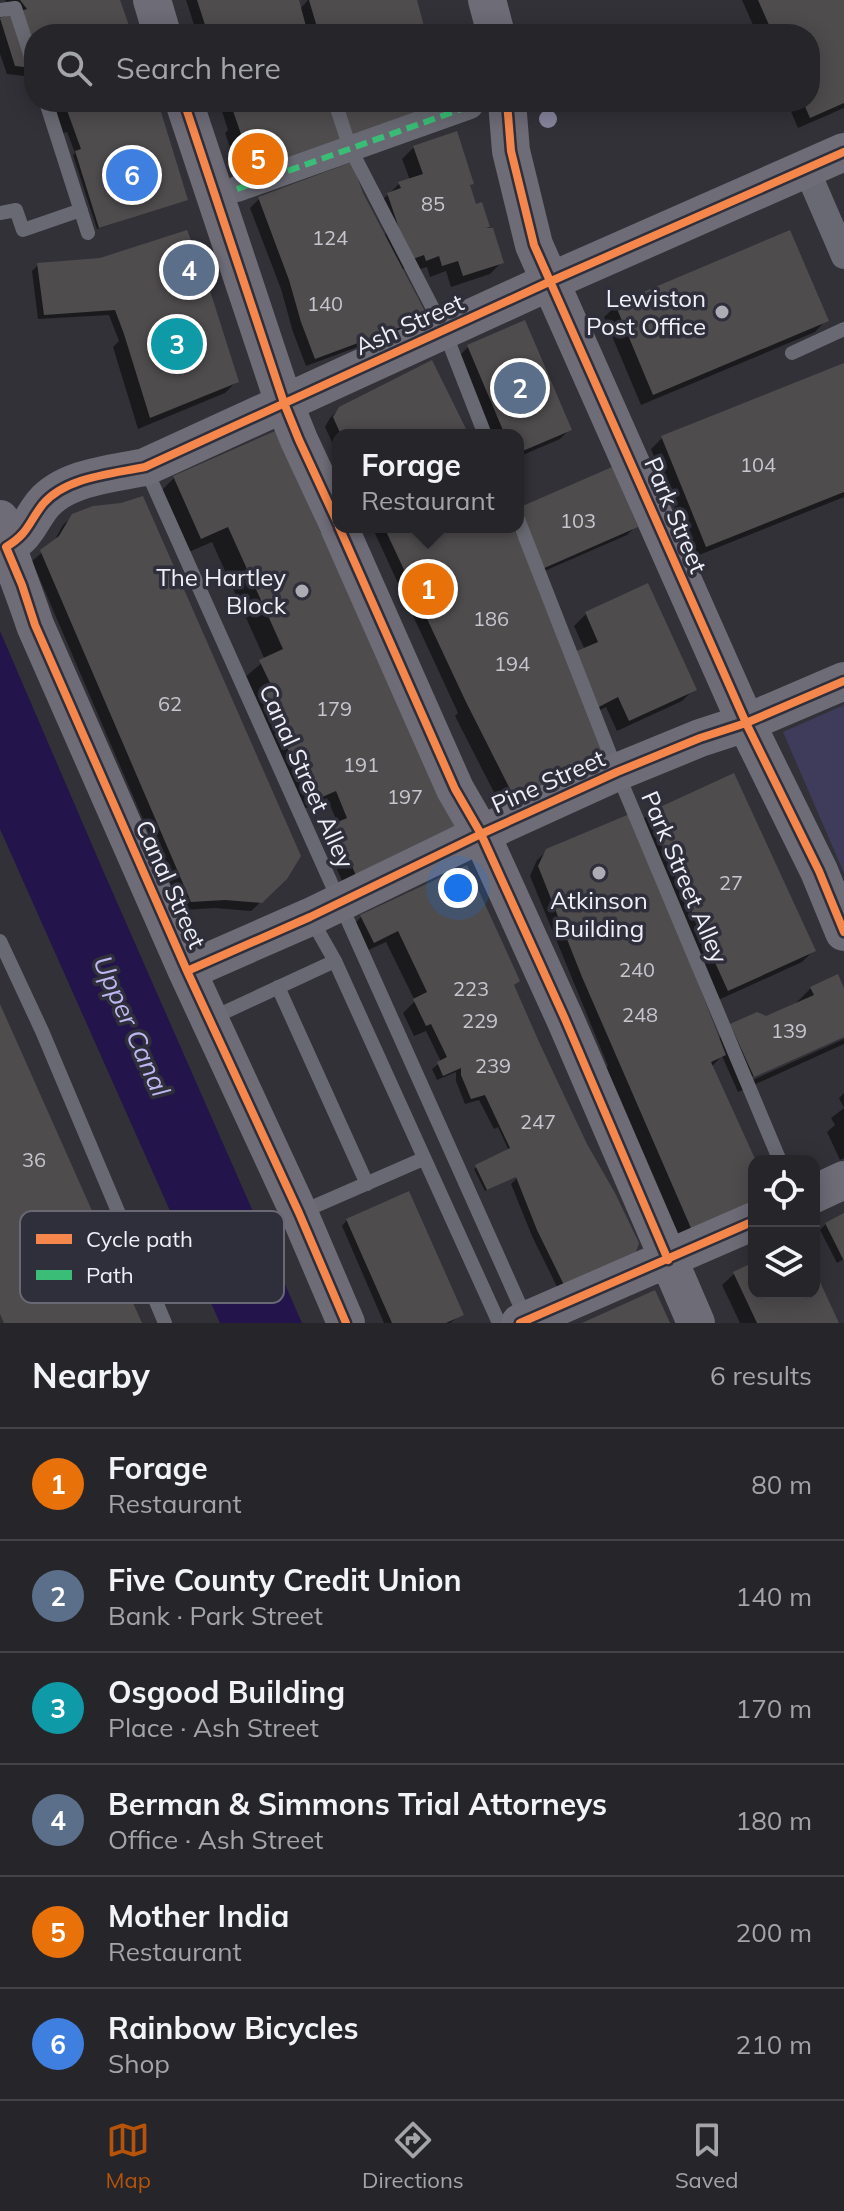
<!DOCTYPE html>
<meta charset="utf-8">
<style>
:root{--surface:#26252a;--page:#323136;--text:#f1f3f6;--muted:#a4a5a8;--line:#424247;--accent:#b45309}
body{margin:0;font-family:Mulish,sans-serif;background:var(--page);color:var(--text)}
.controls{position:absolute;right:24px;bottom:24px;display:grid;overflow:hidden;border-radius:16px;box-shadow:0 4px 20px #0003}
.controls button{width:72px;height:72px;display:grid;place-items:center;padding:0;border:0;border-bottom:2px solid var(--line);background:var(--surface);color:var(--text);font:40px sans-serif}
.you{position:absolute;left:458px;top:888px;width:28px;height:28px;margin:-20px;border:6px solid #fff;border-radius:50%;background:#1a73e8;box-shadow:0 0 0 12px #1a73e833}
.badge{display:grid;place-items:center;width:52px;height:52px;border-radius:50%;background:var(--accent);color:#fff;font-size:26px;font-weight:700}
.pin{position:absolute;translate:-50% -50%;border:4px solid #fff;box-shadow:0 2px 8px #0006}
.popup{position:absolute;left:332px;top:429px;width:192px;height:104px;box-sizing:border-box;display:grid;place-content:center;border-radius:16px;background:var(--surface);filter:drop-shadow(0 2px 6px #0005);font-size:26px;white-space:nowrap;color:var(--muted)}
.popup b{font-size:30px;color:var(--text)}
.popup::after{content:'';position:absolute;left:50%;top:100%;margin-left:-16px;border:16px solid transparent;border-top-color:var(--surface)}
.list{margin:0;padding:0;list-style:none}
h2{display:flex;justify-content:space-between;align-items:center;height:104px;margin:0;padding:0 32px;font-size:34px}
h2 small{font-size:26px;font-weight:400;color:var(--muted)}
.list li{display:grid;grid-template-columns:52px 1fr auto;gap:24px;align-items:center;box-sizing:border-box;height:112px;padding:0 32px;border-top:2px solid var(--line)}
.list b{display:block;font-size:30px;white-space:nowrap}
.list p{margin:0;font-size:26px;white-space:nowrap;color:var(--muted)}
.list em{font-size:26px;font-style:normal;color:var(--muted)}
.icon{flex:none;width:44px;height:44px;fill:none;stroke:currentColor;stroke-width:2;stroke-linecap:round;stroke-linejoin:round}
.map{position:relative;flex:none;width:844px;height:1323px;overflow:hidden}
.search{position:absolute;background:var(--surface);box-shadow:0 4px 20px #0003;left:24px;right:24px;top:24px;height:88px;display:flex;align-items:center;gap:20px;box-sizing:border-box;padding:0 28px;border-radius:32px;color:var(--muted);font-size:30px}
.sheet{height:776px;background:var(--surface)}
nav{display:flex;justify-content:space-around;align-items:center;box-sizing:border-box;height:112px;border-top:2px solid var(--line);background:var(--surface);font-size:22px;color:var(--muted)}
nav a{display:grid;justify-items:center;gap:4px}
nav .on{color:var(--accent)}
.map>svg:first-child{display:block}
</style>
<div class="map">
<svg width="844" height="1323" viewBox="0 0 844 1323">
<rect width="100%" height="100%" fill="#323138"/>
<path fill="#3e3b5b" d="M844,705V873L783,732Z"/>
<path fill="#23144b" d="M0,631L105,875L302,1323H220L0,829Z"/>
<path fill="#0007" fill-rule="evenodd" d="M5,0H118L130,34H34V77L7,74L0,54V20L16,15Z
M186,0H297L300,9L308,0H415L423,30L418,34H197Z
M742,0H844V108L798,128L787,102H810V34H757Z
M53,102H156L186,199L97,229L73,155L75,153L67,132L63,133Z
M219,102H327L248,176L240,154L233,156L225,133L228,130Z
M414,147L468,186L475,206L481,204L502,262L490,274L451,287L446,271L430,277L427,267L414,271L412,266L401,270L426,316L417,325L306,366L293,332L281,289L250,208L259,199L362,194L383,235L386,234L376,206L399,184L410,180L402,159Z
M100,260L237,381L225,393L138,429L113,347L119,341L109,315L38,319L32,271L38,265Z
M616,306L826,320L815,332L641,405L604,317Z
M469,346L569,430L560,439L518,457V435H493L460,355Z
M844,365V497L694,557L651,449L662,438Z
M340,408L466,435H338V455L325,427L330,418Z
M274,434L455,845L347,892L323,838L338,824L327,798L304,809L244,678L265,660L212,542L184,554L158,494L174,478Z
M518,510L636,526L627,535L533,576L570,653L585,650L574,626L586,614L694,689L682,701L617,731L606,707L594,713L504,812L455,716L458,713L372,527H518Z
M73,516L276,888L251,911L215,908L182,910L32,561L53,543L63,525Z
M648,814L813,951L802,962L716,1001L656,868L718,1039L731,1025L766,1018L795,1004L811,988L844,992V1044L738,1092L722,1056L711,1067L754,1162L682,1245L605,1068L608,1066L530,876L537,860L547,851L636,827ZM844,1035V1039L746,1083L744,1080Z
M466,868L513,986L585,1145L636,1243L559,1291L532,1236L511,1184L520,1175L485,1191L474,1169L509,1151L498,1127L494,1129L479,1100L465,1104L456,1081V1072L437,1080L432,1069L441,1062L426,1031L414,1036L403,1013L415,1001L386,942L362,953L350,928L361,917Z
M844,1093V1158L840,1160L827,1132L835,1125L831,1118L844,1108L839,1098Z
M844,1216V1259L837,1263L820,1230L826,1224Z
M347,1220L461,1315L450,1323H384L342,1226Z
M754,1264V1293H814V1274L837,1323H740L722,1285L734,1274Z"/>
<path fill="#4f4c4e" d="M20,0H120L132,34H34V68L15,66L0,18L27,9Z
M197,0H299L308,34H208Z
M309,0H417L425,30L411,34H319Z
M758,0H844V103L810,118L803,102H810V34H773Z
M64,102H158L188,200L99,228L75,151L81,149Z
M230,102H329L342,143L254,172Z
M338,102H446L350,138Z
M457,131L474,184L470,185L476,204L482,202L490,227L486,228H493L504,263L463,276L458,261L442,266L439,256L426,261L424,255L410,260L387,193L401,188L398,182L423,174L413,146Z
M352,162L363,193L428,317L315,359L301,322L289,280L258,197Z
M187,230L207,281L239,382L150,418L124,334L115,310L44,315L37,263L100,258Z
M790,230L829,321L653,395L615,304Z
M525,320L572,430L518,453V435H505L467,345Z
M432,360L469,435H341L333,417L339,407Z
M844,363V492L706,547L661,436Z
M275,431L407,724L469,833L359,882L333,824L347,818L336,791L313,801L260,692L272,687L259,660L283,649L228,527L201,539L173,476Z
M612,467L638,527L542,569L518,513V508Z
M143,496L301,856L287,879L262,903L225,900L191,902L40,550L59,536L72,514L93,506L121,503Z
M384,527H513L572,653L598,642L585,612L648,583L697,690L629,721L618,697L595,709L618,758L516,801L466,702Z
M734,773L816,951L728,991L647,813Z
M632,813L726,1055L711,1062L756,1161H754V1208L694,1235L582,977L538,866L546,849Z
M467,865L520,981L514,985L539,1042L587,1144L615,1193L639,1243L636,1252L565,1287L537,1230L516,1177L487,1190L475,1165L510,1148L485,1095L471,1099L461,1075V1068L443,1076L437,1062L447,1057L431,1024L426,1026L413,999L427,992L398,931L374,943L360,915Z
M838,974L844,988V1037L754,1077L730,1024L757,1012L766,1016L814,995L810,987Z
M0,1004L142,1323H4L0,1314Z
M409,1191L464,1315L446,1323H392L346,1219Z
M844,1213V1261L825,1223Z
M754,1262V1293H814V1269L839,1323H757L733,1272Z
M655,1290L670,1323H582Z"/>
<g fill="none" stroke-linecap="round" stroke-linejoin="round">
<path stroke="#696973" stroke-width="14" d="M0,10L15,8L34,66
M46,102L88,233
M335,102L350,148L444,330L485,435
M0,213L16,210L23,230L81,210
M792,353L844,329
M145,467L527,1321
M518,519L617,772L780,1161
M310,917L335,961L499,1323
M0,941L42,1031L165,1323
M278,987L367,1184
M212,1018L335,961
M299,1213L423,1159"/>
<path stroke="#696973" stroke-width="26" d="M806,168L844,256
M237,189L470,106"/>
<path stroke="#6d6c77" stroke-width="38" d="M152,0L162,34
M487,0L496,34
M184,102L284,403L299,440L338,524
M507,102L511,151L534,245L746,723L819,871L844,932
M0,519C8,556 24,590 35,625L187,971L299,1213L346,1323
M339,527L455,789L481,834L565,1019L696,1323
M6,547C29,533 28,523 43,504C66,477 112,474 145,467L549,282L844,152
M187,971L310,917L481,834L617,772L700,738L746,723L844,681
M814,1194L844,1180
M520,1323L754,1221"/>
<path stroke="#3abd76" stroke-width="6" stroke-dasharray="12 6" stroke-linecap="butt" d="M237,189L470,106"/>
<g stroke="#2f2e3b" stroke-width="13">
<path id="cycleway" d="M184,102L284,403L299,440L338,524
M507,102L511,151L534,245L746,723L819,871L844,932
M339,527L455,789L481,834L565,1019L668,1260
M187,971L310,917L481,834L617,772L700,738L746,723L844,681
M346,1323L299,1213L187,971L35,625L22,585L6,547C29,533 28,523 43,504C66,477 112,474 145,467L549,282L844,152
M520,1323L754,1221"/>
</g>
<use href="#cycleway" stroke="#f5874c" stroke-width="8"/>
</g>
<circle fill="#86859d" cx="548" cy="119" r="9"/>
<g fill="#adacb5" stroke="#2f2e3b" stroke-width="3">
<circle cx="722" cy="312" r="8"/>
<circle cx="302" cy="591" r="8"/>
<circle cx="599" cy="873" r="8"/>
</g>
<g text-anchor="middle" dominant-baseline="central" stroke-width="7" stroke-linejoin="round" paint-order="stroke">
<g font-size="20" fill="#c7c6ce">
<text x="433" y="203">85</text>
<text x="330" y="237">124</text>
<text x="325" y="303">140</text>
<text x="758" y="464">104</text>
<text x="578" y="520">103</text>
<text x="491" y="618">186</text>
<text x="512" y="663">194</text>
<text x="170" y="703">62</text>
<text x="334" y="708">179</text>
<text x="361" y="764">191</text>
<text x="405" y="796">197</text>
<text x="731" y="882">27</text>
<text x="637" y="969">240</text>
<text x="471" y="988">223</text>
<text x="640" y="1014">248</text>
<text x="480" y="1020">229</text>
<text x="789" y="1030">139</text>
<text x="493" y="1065">239</text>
<text x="538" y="1121">247</text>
<text x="34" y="1159">36</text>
</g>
<g font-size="24" fill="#efeff8" stroke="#2f2e3b" text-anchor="end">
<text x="706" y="298">Lewiston<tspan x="706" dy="28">Post Office</tspan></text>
<text x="286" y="577">The Hartley<tspan x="286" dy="28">Block</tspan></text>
<text x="599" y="900" text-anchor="middle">Atkinson<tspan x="599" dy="28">Building</tspan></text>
</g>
<g font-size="24" fill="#efeff8" stroke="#2f2e3b">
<text transform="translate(409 324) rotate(-24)">Ash Street</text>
<text transform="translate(676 515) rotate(67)">Park Street</text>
<text transform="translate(307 776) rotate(66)">Canal Street Alley</text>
<text transform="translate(548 781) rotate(-24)">Pine Street</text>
<text transform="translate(685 877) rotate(67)">Park Street Alley</text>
<text transform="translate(171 884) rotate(66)">Canal Street</text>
</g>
<g font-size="26" font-style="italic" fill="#bcb7f0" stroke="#2f2e3b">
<text transform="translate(132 1026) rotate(66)">Upper Canal</text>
</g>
</g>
<rect x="20" y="1211" width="264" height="92" rx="12" fill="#2f2e3b" stroke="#696874" stroke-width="2"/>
<rect x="36" y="1234" width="36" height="10" fill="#f5874c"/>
<rect x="36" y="1270" width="36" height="10" fill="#3abd76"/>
<g font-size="22" fill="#efeff8">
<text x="86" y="1247">Cycle path</text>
<text x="86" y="1283">Path</text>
</g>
</svg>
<div class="controls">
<button><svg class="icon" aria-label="locate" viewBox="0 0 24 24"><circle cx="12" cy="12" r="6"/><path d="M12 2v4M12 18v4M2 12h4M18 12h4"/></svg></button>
<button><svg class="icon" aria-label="layers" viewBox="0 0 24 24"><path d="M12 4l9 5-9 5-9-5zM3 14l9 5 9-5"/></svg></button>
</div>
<div class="you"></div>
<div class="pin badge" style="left:428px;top:589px;background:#e8710a">1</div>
<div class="popup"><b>Forage</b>Restaurant</div>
<div class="pin badge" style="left:520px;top:388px;background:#5c6f8a">2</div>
<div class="pin badge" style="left:177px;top:344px;background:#0f9aa8">3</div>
<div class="pin badge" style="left:189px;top:270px;background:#5c6f8a">4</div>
<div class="pin badge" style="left:258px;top:159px;background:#e8710a">5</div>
<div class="pin badge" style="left:132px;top:175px;background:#3f7fe0">6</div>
<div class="search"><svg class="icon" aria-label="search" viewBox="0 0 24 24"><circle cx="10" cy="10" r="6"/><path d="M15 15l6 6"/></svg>Search here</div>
</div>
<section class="sheet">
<h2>Nearby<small>6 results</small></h2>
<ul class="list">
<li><span class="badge" style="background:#e8710a">1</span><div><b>Forage</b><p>Restaurant</p></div><em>80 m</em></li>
<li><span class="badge" style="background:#5c6f8a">2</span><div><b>Five County Credit Union</b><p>Bank · Park Street</p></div><em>140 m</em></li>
<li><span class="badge" style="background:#0f9aa8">3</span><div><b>Osgood Building</b><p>Place · Ash Street</p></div><em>170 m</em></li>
<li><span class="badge" style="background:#5c6f8a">4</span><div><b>Berman &amp; Simmons Trial Attorneys</b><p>Office · Ash Street</p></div><em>180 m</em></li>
<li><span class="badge" style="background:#e8710a">5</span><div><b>Mother India</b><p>Restaurant</p></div><em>200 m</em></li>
<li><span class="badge" style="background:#3f7fe0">6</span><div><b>Rainbow Bicycles</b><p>Shop</p></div><em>210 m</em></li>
</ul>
</section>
<nav>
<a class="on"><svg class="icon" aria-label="map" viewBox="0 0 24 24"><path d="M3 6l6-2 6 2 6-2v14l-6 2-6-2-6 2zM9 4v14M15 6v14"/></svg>Map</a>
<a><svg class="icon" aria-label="directions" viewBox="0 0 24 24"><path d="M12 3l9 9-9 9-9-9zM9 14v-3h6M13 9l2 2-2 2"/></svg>Directions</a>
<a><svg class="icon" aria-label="saved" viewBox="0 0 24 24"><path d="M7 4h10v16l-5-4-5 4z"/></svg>Saved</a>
</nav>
